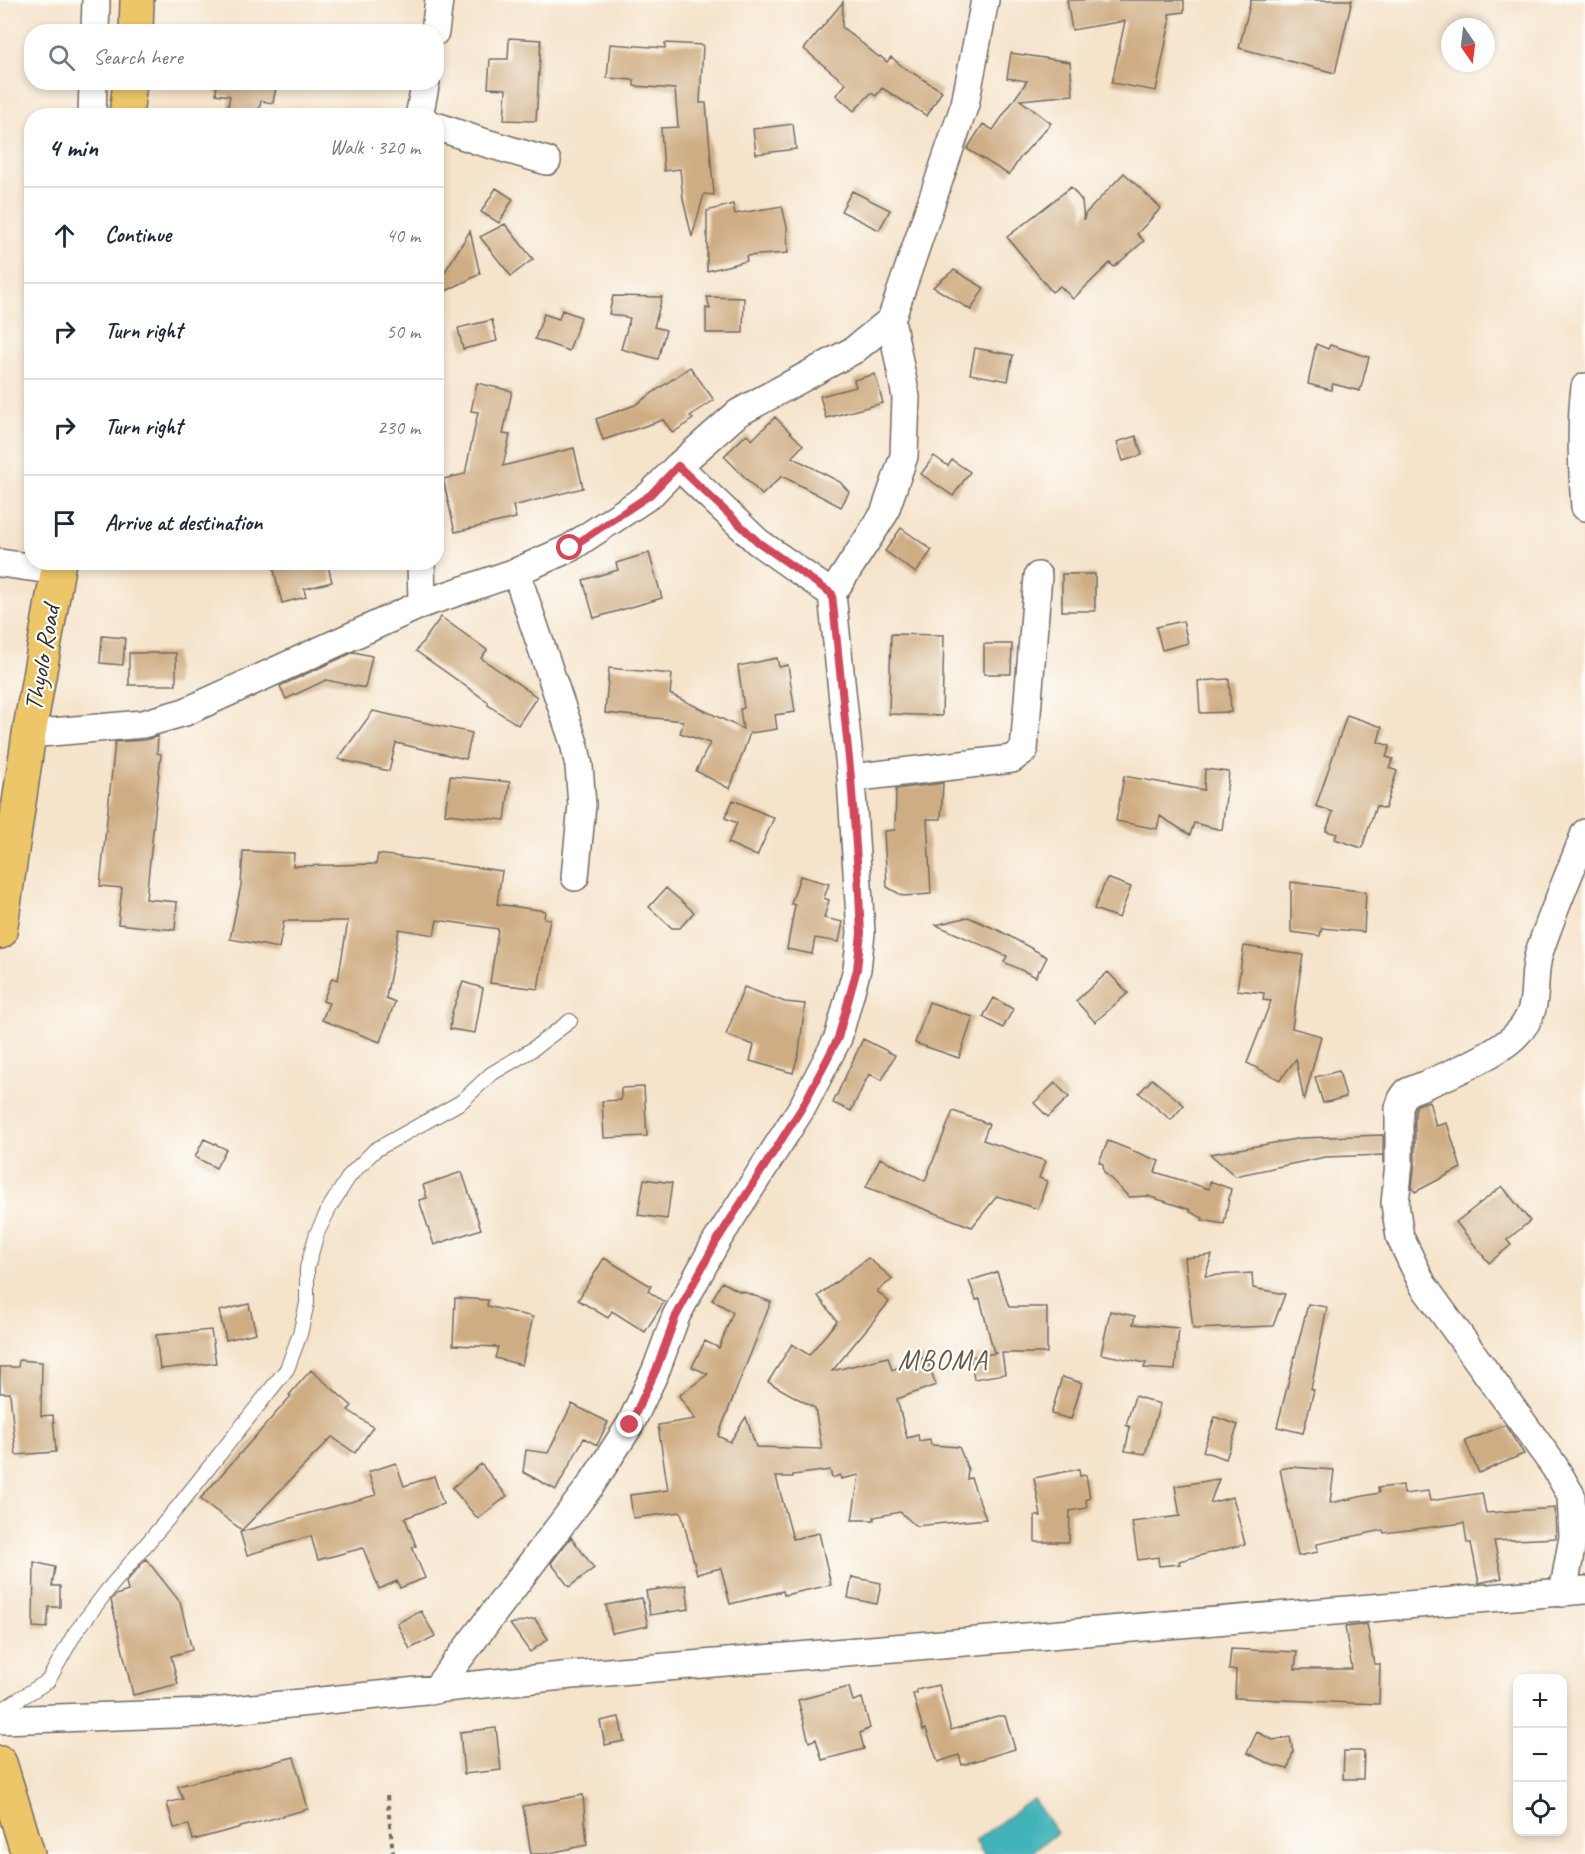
<!DOCTYPE html>
<meta charset="utf-8">
<style>
:root{--surface:#fff;--page:#f6f6f7;--text:#1f2937;--muted:#747a83;--line:#e0e1e3}
body{margin:0;font-family:Caveat,sans-serif;background:var(--page);color:var(--text)}
.controls{position:absolute;right:18px;bottom:18px;display:grid;overflow:hidden;border-radius:12px;box-shadow:0 3px 9px #0003}
.controls button{width:54px;height:54px;display:grid;place-items:center;padding:0;border:0;border-bottom:2px solid var(--line);background:var(--surface);color:var(--text);font:30px sans-serif}
.compass{position:absolute;left:1441px;top:18px;width:54px;height:54px;border-radius:50%;background:var(--surface);box-shadow:0 3px 9px #0003;rotate:166deg}
.stop{position:absolute;width:18px;height:18px;margin:-14px;border:4px solid #d1495b;border-radius:50%;background:#fff}
.stop.end{background:#d1495b;border-color:#fff;box-shadow:0 2px 6px #0008}
.list{margin:0;padding:0;list-style:none}
h2{display:flex;justify-content:space-between;align-items:center;height:78px;margin:0;padding:0 24px;font-size:26px}
h2 small{font-size:20px;font-weight:400;color:var(--muted)}
.list li{display:grid;grid-template-columns:39px 1fr auto;gap:18px;align-items:center;box-sizing:border-box;height:96px;padding:0 24px;border-top:2px solid var(--line)}
.list b{display:block;font-size:22px;white-space:nowrap}
.list em{font-size:20px;font-style:normal;color:var(--muted)}
.icon{flex:none;width:33px;height:33px;fill:none;stroke:currentColor;stroke-width:2;stroke-linecap:round;stroke-linejoin:round}
.map{position:relative;flex:none;width:1585px;height:1854px;overflow:hidden}
.search{position:absolute;background:var(--surface);box-shadow:0 3px 9px #0003;left:24px;top:24px;width:420px;height:66px;display:flex;align-items:center;gap:15px;box-sizing:border-box;padding:0 21px;border-radius:24px;color:var(--muted);font-size:22px}
.panel{position:absolute;background:var(--surface);box-shadow:0 3px 9px #0003;left:24px;top:108px;width:420px;height:462px;border-radius:24px}
.map>svg:first-child{display:block}
</style>
<div class="map">
<svg width="1585" height="1854" viewBox="0 0 1585 1854">
<rect width="100%" height="100%" fill="#fdfcf7"/>
<filter id="ink" filterUnits="userSpaceOnUse"><feTurbulence type="fractalNoise" baseFrequency=".0167" numOctaves="2"/><feDisplacementMap in="SourceGraphic" scale="12" xChannelSelector="R" yChannelSelector="G"/><feConvolveMatrix kernelMatrix="1 2 1 2 8 2 1 2 1" color-interpolation-filters="sRGB"/></filter>
<filter id="wash" filterUnits="userSpaceOnUse"><feTurbulence type="fractalNoise" baseFrequency=".008" numOctaves="4" result="noise"/><feDisplacementMap in="SourceGraphic" scale="24" xChannelSelector="R" yChannelSelector="G"/><feGaussianBlur stdDeviation="1.35" result="paint"/><feColorMatrix in="noise" values="0 0 0 0 0 0 0 0 0 0 0 0 0 0 0 0 0 1.4 0 .05"/><feComposite in="paint" operator="in"/></filter>
<g filter="url(#wash)">
<rect width="100%" height="100%" fill="#f5e3ca"/>
<path fill="#43b3b9" stroke="#376f72" stroke-width="1.5" d="M1033,1799L1057,1833L1029,1854H984L975,1841Z"/>
<g id="blocks">
<path fill="#cfad84" d="M1067,0H1184V12L1169,14L1170,22L1156,91L1112,83L1125,21L1072,30Z
M1251,0H1352L1335,73L1239,48Z
M843,2L842,27L879,57L880,56L887,62L891,57L903,67L942,91L927,116L882,88L876,96L871,93L854,111L836,95L846,84L804,49Z
M509,38L541,40L536,121L504,120L506,89L488,88L490,59H508Z
M665,43L703,45L700,103H706L714,195L704,194L692,237L683,199L680,169L664,171L661,128L678,127L675,89L634,86V80L607,78L610,44L665,48Z
M1011,53L1070,62L1073,95L1020,100L1051,123L1020,158L1009,175L967,149L983,124L993,130L1027,81L1007,78Z
M217,82H277L273,103L261,101L258,116H226L230,96L216,94Z
M793,124L796,149L756,154L753,129Z
M1124,173L1161,208L1137,234L1144,241L1114,267L1110,263L1073,299L1060,286L1052,292L1007,237L1071,187L1082,201L1084,220L1085,214Z
M496,188L513,199L499,223L481,212Z
M852,191L890,210L879,230L841,211Z
M733,204L735,214L782,206L787,227L788,253L746,256L747,261L707,271V211Z
M505,224L533,259L511,276L480,237Z
M470,231L480,274L436,296V286Z
M954,270L984,288L971,310L933,287Z
M613,296L662,297L654,327L666,330L658,359L621,349L630,318L609,314Z
M707,297L744,298L743,333H706V308L710,309Z
M562,310L581,317L569,351L535,339L544,314L559,319Z
M492,320L497,341L463,349L458,328Z
M1316,344L1328,349L1330,345L1369,357L1360,391L1333,384L1331,390L1308,384Z
M975,348L1013,355L1008,381L970,374Z
M690,367L714,400L690,416L693,419L673,433L663,420L603,440L596,419L635,405Z
M875,374L883,403L826,418L820,396L856,387L854,380Z
M477,383L512,391L503,434L510,435L503,466L574,448L583,488L513,506L516,518L455,532L443,479L465,474L478,412L471,411Z
M775,417L803,445L792,457L840,482L849,492L841,507L782,476L762,495L724,456L747,434L752,440Z
M1136,436L1142,455L1123,461L1117,442Z
M934,456L948,466L952,460L970,472L953,496L921,474Z
M901,528L932,550L916,573L885,551Z
M649,553L662,598L594,618L583,580L618,570L616,563Z
M272,562H327L332,582L304,589L306,597L282,603Z
M1062,574H1095V611H1062Z
M441,617L487,650L481,658L537,697L518,725L488,705V702L416,651Z
M1183,621L1188,643L1162,650L1156,627Z
M891,634L944,635L942,716L889,714Z
M102,636L125,638L123,665L100,663Z
M984,644H1012L1011,674H984Z
M354,652L372,656L365,688L326,680L286,699L280,686Z
M129,653H176V685H129Z
M777,658L779,667L788,665L795,712L775,715L777,729L750,733L730,789L696,771L710,743L680,733L684,721L605,713L609,668L672,674L670,694L743,729L740,709L744,708L738,666Z
M1229,679L1231,712L1200,713L1198,681Z
M373,711L472,733L466,759L396,743L389,771L338,759Z
M1347,715L1382,727L1378,742L1390,746L1386,757L1393,759L1389,768L1397,771L1385,809L1376,806L1362,848L1335,839L1337,834L1326,831L1333,812L1316,806Z
M158,736L157,753L161,754L146,899L177,902L175,930L118,924L122,888L100,886L115,742L145,740Z
M1205,769L1229,772L1222,830L1194,823L1190,835L1160,816L1157,829L1116,821L1124,776L1204,790Z
M450,776L510,782L505,820L445,814Z
M943,783L941,819H927L931,894L903,896L887,887L884,831L895,830L896,789Z
M733,800L774,818L757,856L728,843L737,823L725,818Z
M243,851L294,853L293,866L376,864L378,854L502,871L497,904L545,911L544,918L550,919L538,989L490,983L498,929L437,920L434,935L399,929L386,998L395,1002L380,1042L322,1020L329,1003L323,1001L332,978L338,980L348,921H284L279,948L230,939L241,885Z
M800,876L829,884L824,898L829,900L824,918L843,922L839,942L815,938L812,954L787,949L795,905L791,904Z
M1107,878L1131,887L1119,918L1094,909Z
M1291,882L1366,892L1364,932L1322,928L1320,936L1291,932Z
M666,888L694,912L680,928H672L649,907Z
M968,917L1000,931L1047,957L1040,971L1038,970L1036,977L1004,962L1007,956L936,925Z
M1244,946L1303,955L1292,1028L1321,1036L1304,1101L1296,1059L1280,1080L1247,1063L1271,1001L1263,1000L1264,993L1237,990Z
M1108,972L1128,993L1095,1022L1076,1001Z
M463,982L483,988L475,1033L450,1029L452,1012Z
M744,987L785,1002L805,1004L799,1052L793,1073L750,1061L754,1045L726,1035Z
M994,998L1013,1009L1003,1028L983,1017Z
M929,1002L973,1017L959,1058L915,1043Z
M863,1039L895,1055L882,1080L869,1074L851,1111L833,1103Z
M1339,1071L1346,1097L1323,1103L1315,1077Z
M1152,1079L1184,1105L1171,1120L1139,1093Z
M1055,1083L1069,1097L1048,1117L1034,1103Z
M644,1087L647,1136L604,1138L602,1101L621,1100V1088Z
M1429,1101L1436,1126L1447,1123L1461,1168L1415,1192L1412,1187L1415,1162V1111L1417,1105Z
M953,1111L989,1124L983,1140L1045,1161L1039,1178L1047,1181L1038,1209L997,1196L972,1227L866,1187L880,1158L925,1181Z
M1383,1135V1163V1155L1325,1157L1235,1176L1210,1154L1302,1138Z
M204,1139L226,1149L216,1168L195,1157Z
M1108,1141L1159,1161L1155,1172L1209,1189L1210,1181L1231,1189L1224,1224L1202,1220L1203,1218L1190,1212L1191,1210L1148,1196L1129,1197L1104,1172L1103,1164L1099,1162Z
M462,1172L481,1229L434,1245L419,1200L427,1198L423,1185Z
M644,1179L672,1183L667,1219L638,1215Z
M1502,1186L1530,1221L1507,1240L1511,1245L1489,1263L1456,1222Z
M1212,1255L1205,1276L1252,1273L1253,1288L1285,1294L1273,1326L1193,1329L1185,1258Z
M604,1258L651,1286L648,1291L664,1302L645,1332L612,1311L608,1318L578,1300Z
M868,1258L893,1279L877,1291L889,1302L832,1371L888,1357L892,1370L926,1357L936,1385L897,1399L907,1438L918,1435L919,1441L930,1439L931,1445L959,1447L968,1469L967,1479L971,1478L986,1519L916,1526L900,1512L874,1517V1520H852L859,1475L841,1479L840,1475L832,1478L830,1470L793,1475V1477H776L793,1539L819,1533L831,1585L784,1595L783,1591L730,1604L721,1568L697,1574L681,1512L633,1518L630,1495L668,1490L658,1425L695,1419L679,1396L708,1374L692,1367L705,1341L719,1348L733,1312L712,1300L722,1282L741,1292L742,1291L771,1302L718,1436L730,1442L746,1417L756,1447L822,1449L815,1408L768,1382L792,1344L809,1355L837,1321L818,1296Z
M997,1272L1009,1307H1047V1353H1002L1005,1374L974,1379L971,1357L997,1353H994L980,1299L976,1300L969,1281Z
M455,1298L488,1300L487,1306L533,1317L522,1365L495,1358L498,1347L453,1345Z
M249,1304L256,1333L226,1340L219,1311Z
M1308,1304L1327,1307L1311,1389L1314,1390L1303,1433L1277,1427Z
M1110,1311L1135,1316L1133,1324L1179,1328L1175,1370L1144,1368L1146,1363L1101,1354Z
M211,1330L216,1363L160,1369L156,1335Z
M19,1360L42,1362L41,1416L53,1415L56,1452L16,1455L10,1393H0V1367H18Z
M311,1370L352,1406L348,1410L373,1427L355,1453L332,1437L242,1530L200,1499L291,1396L289,1395Z
M1062,1377L1082,1383L1071,1419L1051,1414Z
M1135,1396L1160,1404L1145,1454L1125,1451L1130,1427L1126,1425Z
M572,1404L608,1422L597,1445L584,1438L556,1490L523,1472L526,1450L548,1453Z
M1215,1417L1238,1425L1226,1459L1203,1451Z
M1505,1425L1524,1454L1479,1473L1465,1441Z
M396,1463L404,1486L434,1476L443,1504L405,1518L416,1546L412,1547L425,1578L400,1588L397,1581L379,1589L363,1548L318,1560L311,1536L247,1555L240,1532L376,1495L368,1472Z
M481,1464L507,1496L478,1519L452,1488Z
M1291,1467L1334,1470L1330,1503L1379,1493L1378,1488L1403,1485L1404,1494L1428,1491L1430,1501L1482,1493L1486,1513L1555,1508L1556,1538L1494,1541L1502,1578L1479,1583L1471,1543H1467L1464,1523L1384,1533L1383,1530L1317,1544L1318,1552L1298,1556L1280,1469Z
M1079,1469L1080,1476L1086,1475L1090,1498L1086,1500L1087,1508L1070,1511L1069,1542H1035V1516H1041L1034,1478Z
M1219,1479L1210,1503L1233,1497L1245,1544L1179,1561L1180,1564L1159,1566L1158,1557L1138,1560L1132,1522L1180,1516L1175,1486Z
M571,1537L594,1568L569,1587L551,1563Z
M146,1559L180,1602L192,1650L171,1656L178,1684L133,1695L111,1600L116,1595L128,1591L126,1582Z
M34,1562L55,1567L52,1586H60V1607H49L47,1628L33,1627Z
M852,1577L881,1583L877,1604L848,1598Z
M686,1585L689,1609L650,1615L646,1591Z
M642,1598L648,1626L612,1633L606,1605Z
M421,1611L435,1636L410,1649L397,1623Z
M535,1619L548,1639L530,1652L510,1624Z
M1367,1624L1374,1664H1380L1379,1704L1235,1698L1236,1670H1229L1231,1649L1297,1652L1295,1669H1352L1345,1627Z
M939,1685L951,1730L997,1716H1005L1015,1749L962,1765L959,1755L938,1762L926,1729L923,1730L913,1694L917,1693L916,1690Z
M849,1687L853,1701L862,1698L870,1728L860,1733L864,1749L822,1760L816,1739L809,1742L798,1700Z
M619,1717L624,1741L605,1745L600,1721Z
M496,1728L501,1770L464,1774L460,1732Z
M1257,1732L1273,1740L1290,1737L1293,1751L1288,1769L1272,1765L1247,1753Z
M1344,1751H1364L1363,1779H1343Z
M294,1757L308,1809L193,1840L189,1825L174,1828L167,1803L183,1799L178,1786Z
M583,1795L587,1845L545,1854H531L523,1806Z"/>
</g>
</g>
<g filter="url(#ink)">
<use href="#blocks" fill-opacity="0" stroke="#726b63" stroke-width="1.5"/>
<g fill="none" stroke-linecap="round" stroke-linejoin="round">
<g stroke="#726b63" stroke-width="16">
<path id="lane" d="M0,1711L48,1681L75,1633L106,1592L177,1508L287,1369L300,1334L307,1303V1268L317,1233L331,1205L350,1175L375,1150L461,1102L491,1074L530,1051L570,1021"/>
</g>
<g stroke="#726b63" stroke-width="30">
<path id="street" d="M95,32L96,0
M435,32L439,0
M92,116L93,82
M419,116L426,82
M436,126L479,141L547,161
M1585,387C1580,426 1582,467 1585,507
M678,466L758,542L832,594
M421,562L422,604
M0,563L58,571
M516,572L574,743L579,766L582,805L575,877
M29,734L143,724L185,712L422,604L516,572L570,548L650,495L678,466L738,413L854,350L891,320L965,104L985,0
M851,778L1012,759L1024,750L1038,576
M1563,1593L1573,1537L1571,1495L1554,1466L1423,1285L1400,1237L1395,1204L1399,1162V1108L1402,1099L1407,1092C1436,1081 1496,1056 1516,1035C1543,1008 1530,984 1539,953C1552,913 1570,873 1585,833
M435,1690L591,1485L630,1425L656,1370L676,1316L716,1242L803,1106L838,1038L857,969L861,933L851,778L832,594L884,514L904,456L906,397L891,320
M0,1720L203,1713L572,1675L1585,1590"/>
</g>
<g stroke="#726b63" stroke-width="36">
<path id="highway" d="M136,32L137,0
M126,116L130,82
M0,932L29,734L59,562
M0,1763L28,1854"/>
</g>
<path stroke="#726b63" stroke-width="4" stroke-dasharray="4.5 4.5" stroke-linecap="butt" d="M387,1796L393,1854"/>
<use href="#lane" stroke="#fff" stroke-width="14"/>
<use href="#street" stroke="#fff" stroke-width="27"/>
<use href="#highway" stroke="#ecc669" stroke-width="33"/>
</g>
</g>
<g fill="none" stroke-linecap="round" stroke-linejoin="round" filter="url(#ink)">
<path stroke="#d1495b" stroke-width="8" d="M570,548L650,495L678,466L758,542L832,594L851,778L858,874L861,933L857,969L838,1038L803,1106L716,1242L676,1316L656,1370L630,1425"/>
</g>
<g text-anchor="middle" dominant-baseline="central" stroke-width="4.5" stroke-linejoin="round" paint-order="stroke">
<g font-size="26" fill="#2b2b2b" stroke="#fdfcf7">
<text transform="translate(42 658) rotate(-80)">Thyolo Road</text>
</g>
<g font-size="28" letter-spacing="1.5" fill="#64584a" stroke="#fdfcf7">
<text x="943" y="1359">MBOMA</text>
</g>
</g>
</svg>
<div class="controls">
<button>+</button>
<button>−</button>
<button><svg class="icon" aria-label="locate" viewBox="0 0 24 24"><circle cx="12" cy="12" r="6"/><path d="M12 2v4M12 18v4M2 12h4M18 12h4"/></svg></button>
</div>
<svg class="compass" viewBox="-18 -18 36 36"><path d="M0-13l5 13h-10z" fill="#e53935"/><path d="M0 13l5-13h-10z" fill="#747a83"/></svg>
<div class="stop" style="left:570px;top:548px"></div>
<div class="stop end" style="left:630px;top:1425px"></div>
<div class="search"><svg class="icon" aria-label="search" viewBox="0 0 24 24"><circle cx="10" cy="10" r="6"/><path d="M15 15l6 6"/></svg>Search here</div>
<section class="panel">
<h2>4 min<small>Walk · 320 m</small></h2>
<ul class="list">
<li><svg class="icon" aria-label="ahead" viewBox="0 0 24 24"><path d="M12 20V5M6 11l6-6 6 6"/></svg><div><b>Continue</b></div><em>40 m</em></li>
<li><svg class="icon" aria-label="right" viewBox="0 0 24 24"><path d="M7 20v-9h11M14 6l5 5-5 5"/></svg><div><b>Turn right</b></div><em>50 m</em></li>
<li><svg class="icon" aria-label="right" viewBox="0 0 24 24"><path d="M7 20v-9h11M14 6l5 5-5 5"/></svg><div><b>Turn right</b></div><em>230 m</em></li>
<li><svg class="icon" aria-label="arrive" viewBox="0 0 24 24"><path d="M6 21V4h12l-3 4 3 4H6"/></svg><div><b>Arrive at destination</b></div></li>
</ul>
</section>
</div>
